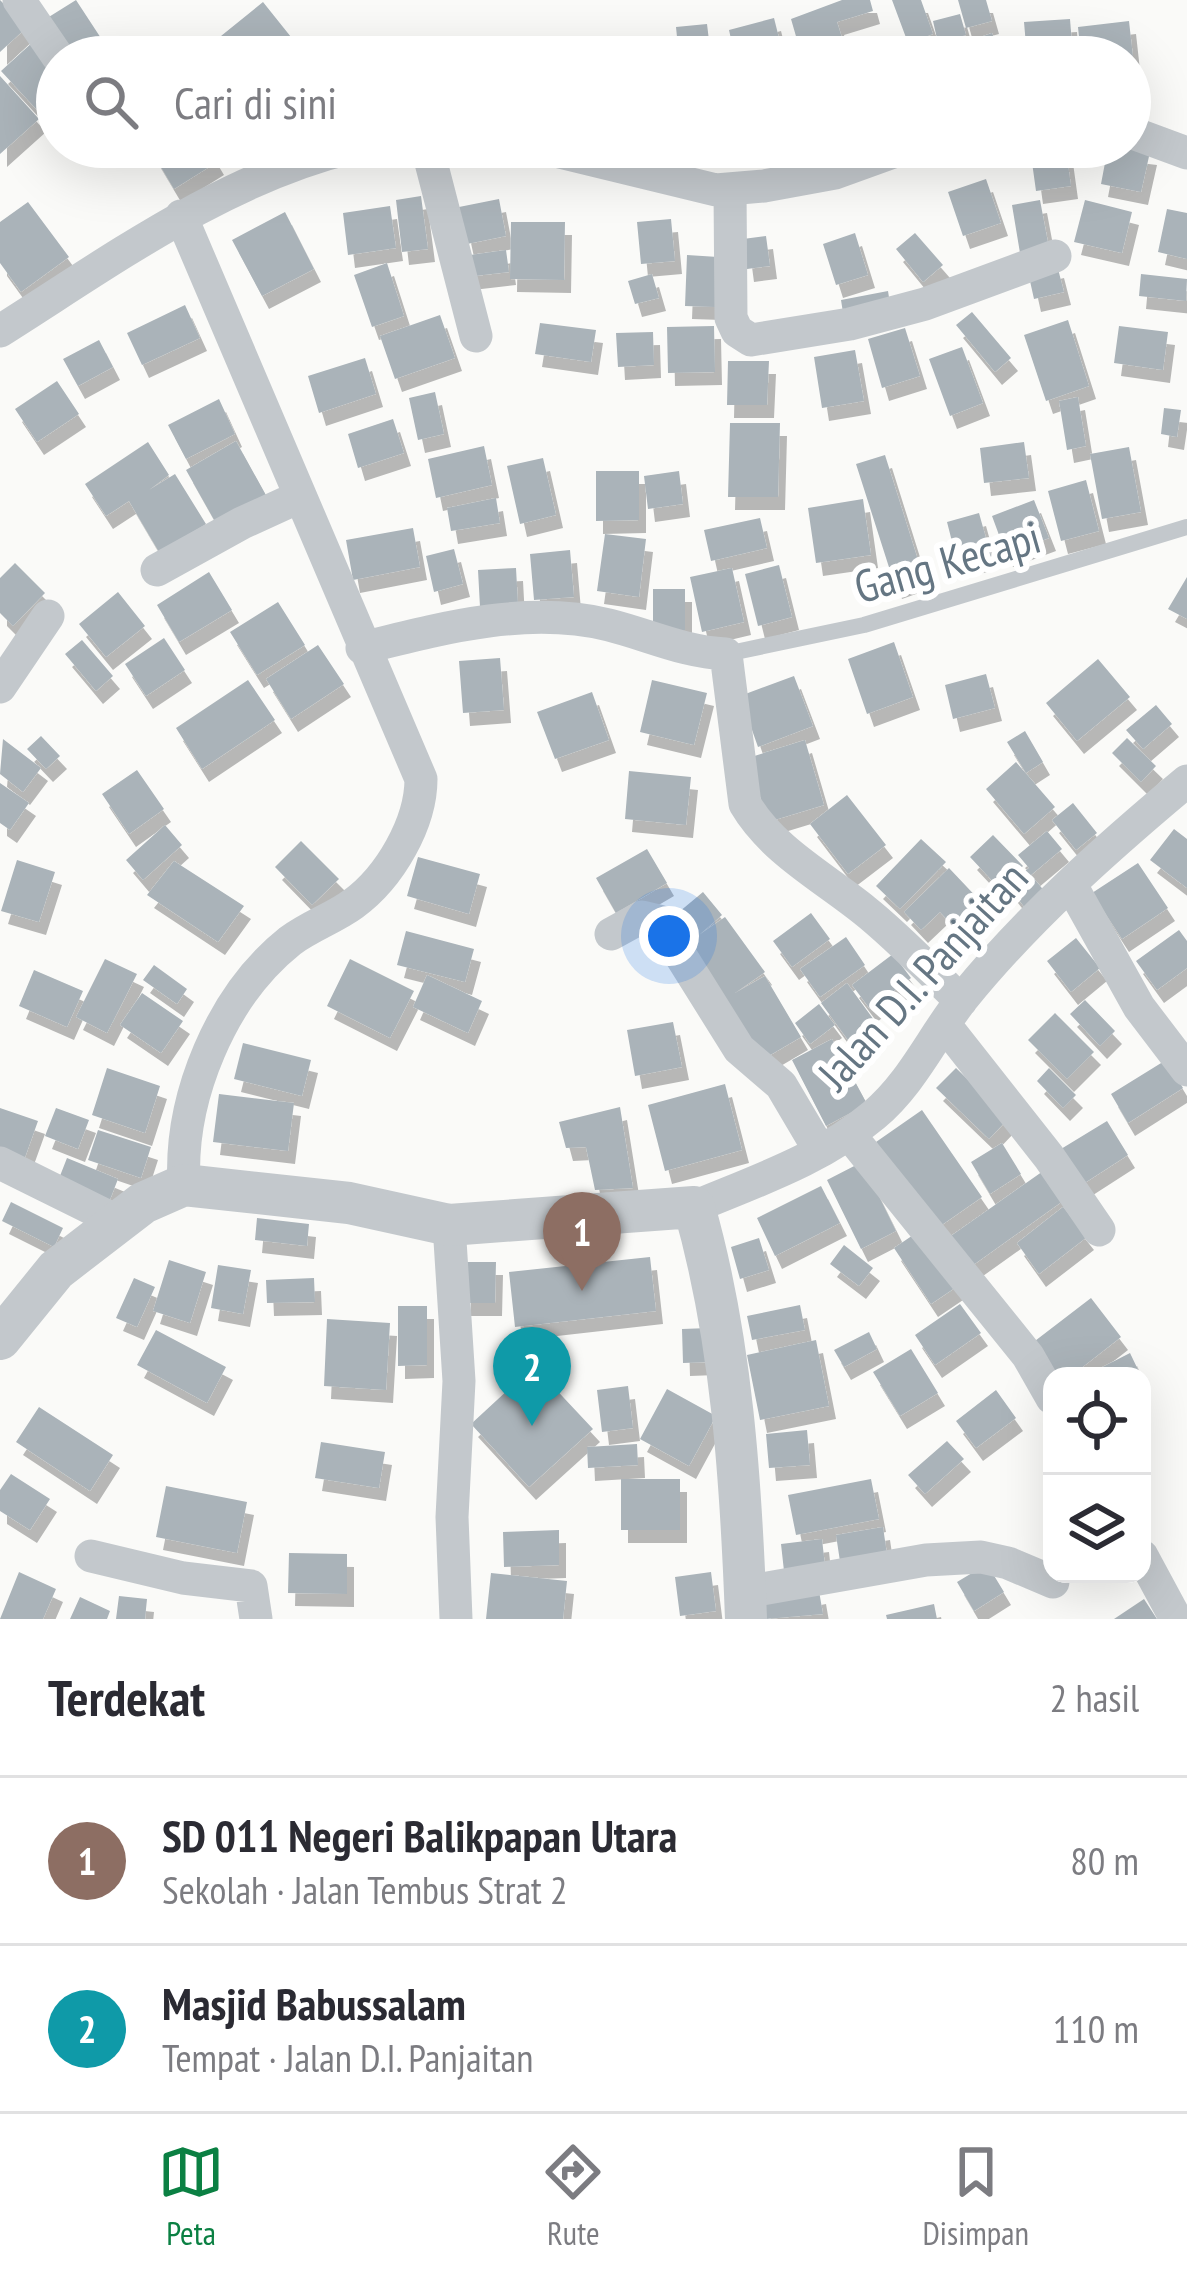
<!DOCTYPE html>
<html lang="id">
<meta charset="utf-8">
<style>
:root{--surface:#fff;--page:#f2f2f3;--text:#2b2b33;--muted:#7c7c81;--line:#e1e1e2;--accent:#0b8043}
body{margin:0;font-family:"PT Sans Narrow",sans-serif;background:var(--page);color:var(--text)}
.controls{position:absolute;right:36px;bottom:36px;display:grid;overflow:hidden;border-radius:24px;box-shadow:0 12px 48px #0002}
.controls button{width:108px;height:108px;display:grid;place-items:center;padding:0;border:0;border-bottom:3px solid var(--line);background:var(--surface);color:var(--text);font:60px sans-serif}
.you{position:absolute;left:669px;top:936px;width:42px;height:42px;margin:-30px;border:9px solid #fff;border-radius:50%;background:#1a73e8;box-shadow:0 0 0 18px #1a73e833}
.badge{display:grid;place-items:center;width:78px;height:78px;border-radius:50%;background:var(--accent);color:#fff;font-size:39px;font-weight:700}
.pin{position:absolute;translate:-50% -99px;filter:drop-shadow(0 3px 6px #0008)}
.pin::after{content:'';position:absolute;top:63px;width:42px;height:36px;background:inherit;clip-path:polygon(0 0,100% 0,50% 100%)}
.list{margin:0;padding:0;list-style:none}
h2{display:flex;justify-content:space-between;align-items:center;height:156px;margin:0;padding:0 48px;font-size:51px}
h2 small{font-size:39px;font-weight:400;color:var(--muted)}
.list li{display:grid;grid-template-columns:78px 1fr auto;gap:36px;align-items:center;box-sizing:border-box;height:168px;padding:0 48px;border-top:3px solid var(--line)}
.list b{display:block;font-size:45px;white-space:nowrap}
.list p{margin:0;font-size:39px;white-space:nowrap;color:var(--muted)}
.list em{font-size:39px;font-style:normal;color:var(--muted)}
.icon{flex:none;width:66px;height:66px;fill:none;stroke:currentColor;stroke-width:2;stroke-linecap:round;stroke-linejoin:round}
.map{position:relative;flex:none;width:1187px;height:1619px;overflow:hidden}
.search{position:absolute;background:var(--surface);box-shadow:0 12px 48px #0002;left:36px;right:36px;top:36px;height:132px;display:flex;align-items:center;gap:30px;box-sizing:border-box;padding:0 42px;border-radius:66px;color:var(--muted);font-size:45px}
.sheet{height:492px;background:var(--surface)}
nav{display:flex;justify-content:space-around;align-items:center;box-sizing:border-box;height:168px;border-top:3px solid var(--line);background:var(--surface);font-size:33px;color:var(--muted)}
nav a{display:grid;justify-items:center;gap:6px}
nav .on{color:var(--accent)}
.map>svg:first-child{display:block}
</style>
<div class="map">
<svg width="1187" height="1619" viewBox="0 0 1187 1619">
<defs>
<filter id="shadow"><feDropShadow dx="7" dy="13" stdDeviation="0" flood-color="#0004"/></filter>
</defs>
<rect width="100%" height="100%" fill="#fafaf8"/>
<path fill="#aab3b9" filter="url(#shadow)" d="M0,0L27,27L0,52Z
M76,0L112,55L110,57H68L44,20Z
M842,0H870L873,11L837,22L847,54L802,57L791,19Z
M892,0H921L933,34L908,43Z
M958,0H986L992,21L966,28Z
M263,2L307,57H195Z
M960,14L966,35L938,43L933,21Z
M774,18L781,46L735,57L729,30Z
M1070,19L1073,57H1027L1024,22Z
M1129,21L1133,57H1081L1078,27Z
M707,24L711,57H679L676,27Z
M992,33L1001,57H956L953,47Z
M932,37L934,48L950,45L952,57H904L902,45Z
M35,40L57,64V96L39,112L1,71Z
M0,76L39,119L0,154Z
M149,147H208L217,162L174,189Z
M1108,147L1150,152L1141,192L1101,184Z
M1066,150L1071,186L1036,191L1031,155Z
M986,179L1001,223L963,236L948,192Z
M421,196L428,249L402,252L396,200Z
M499,199L506,236L467,244L459,207Z
M1040,200L1049,248L1020,253L1012,205Z
M1085,200L1132,212L1122,253L1074,242Z
M28,202L69,257L21,292L0,263V222Z
M390,206L396,248L348,255L343,213Z
M1167,209L1187,213V259L1158,252Z
M285,212L314,269L262,296L232,240Z
M671,219L675,261L641,264L637,222Z
M511,222H565L564,280L510,279Z
M855,233L868,275L836,285L823,244Z
M915,233L943,265L923,282L896,249Z
M766,236L770,266L747,269L743,239Z
M506,250L509,272L466,277L463,256Z
M687,255L718,257L715,307L685,306Z
M387,263L404,316L372,327L354,275Z
M1057,265L1064,292L1034,299L1028,272Z
M652,274L659,298L635,304L628,281Z
M1141,274L1187,279L1186,301L1139,296Z
M888,291L891,310L844,319L841,300Z
M185,305L200,338L142,365L127,333Z
M972,312L1011,358L995,372L956,325Z
M440,315L455,358L395,379L380,336Z
M1068,320L1089,386L1046,401L1024,335Z
M540,323L596,330L591,362L535,354Z
M714,326L715,372L668,373L667,327Z
M1119,326L1168,332L1163,370L1114,363Z
M905,328L920,376L882,388L868,339Z
M653,332L654,365L618,367L616,333Z
M99,340L113,367L78,386L63,359Z
M962,347L983,403L950,416L929,359Z
M855,350L864,401L822,408L814,357Z
M365,358L376,394L319,413L308,376Z
M728,361H769L767,405H727Z
M57,381L79,414L37,442L15,409Z
M435,392L444,434L418,440L409,398Z
M1078,397L1086,446L1067,450L1059,401Z
M219,399L235,434L186,459L168,425Z
M1164,408L1181,410L1177,437L1161,434Z
M393,419L404,453L358,468L348,434Z
M730,423H780L778,497H728Z
M236,441L267,497L217,525L186,470Z
M148,442L169,475L149,490L175,474L206,524L159,552L129,501L106,516L85,484Z
M1024,442L1029,478L984,483L980,448Z
M484,446L492,485L436,498L428,459Z
M1129,447L1141,512L1102,519L1090,454Z
M885,455L923,576L895,586L856,464Z
M543,458L556,515L520,524L507,466Z
M596,471H639V520L596,521Z
M679,471L683,504L648,509L644,476Z
M1086,480L1099,531L1061,541L1048,491Z
M496,498L500,523L451,531L447,508Z
M863,499L871,555L816,563L808,508Z
M1034,500L1049,538L1006,554L992,516Z
M979,513L991,556L958,565L947,522Z
M760,518L767,548L711,561L704,530Z
M413,528L420,567L353,580L346,540Z
M605,534L646,539L639,597L597,591Z
M454,549L463,584L434,592L426,556Z
M570,550L574,597L534,600L530,554Z
M15,563L45,593L13,626L0,613V578Z
M779,565L792,617L758,626L745,574Z
M516,568L518,605L480,607L478,570Z
M732,568L744,622L702,632L690,577Z
M209,572L232,610L179,642L157,605Z
M1187,577V619L1168,609Z
M653,589H685V630H653Z
M118,592L145,626L106,657L79,624Z
M278,602L305,645L257,675L230,632Z
M164,638L185,670L146,696L125,664Z
M82,640L113,676L96,691L65,654Z
M894,642L913,697L867,714L848,659Z
M318,645L344,684L291,719L266,679Z
M500,658L504,710L463,713L459,661Z
M1098,659L1130,697L1077,741L1046,703Z
M986,674L995,708L953,719L945,685Z
M794,676L813,726L758,747L740,696Z
M248,680L275,720L202,769L176,728Z
M652,680L707,693L694,745L640,732Z
M592,692L609,740L555,759L537,712Z
M1156,705L1172,724L1143,749L1126,730Z
M1025,731L1043,762L1026,773L1007,742Z
M41,736L60,756L46,769L27,749Z
M1127,738L1156,766L1141,782L1112,753Z
M3,739L41,768L23,792L0,774Z
M805,740L824,805L768,822L748,758Z
M1016,762L1055,807L1024,834L986,789Z
M137,770L164,809L129,834L102,794Z
M629,771L691,777L686,825L625,819Z
M0,783L29,803L10,830L0,823Z
M847,795L886,845L848,874L810,824Z
M1073,803L1097,833L1076,850L1052,820Z
M165,825L182,845L143,880L126,860Z
M1174,829L1187,839V888L1150,860Z
M1047,831L1062,849L1031,875L1046,893L1026,909L1007,885L1029,868L1018,855Z
M993,835L1023,866L999,888L970,857Z
M921,839L946,862L900,909L876,886Z
M301,841L339,879L312,905L275,867Z
M647,849L667,883L616,913L596,878Z
M418,857L480,874L469,914L407,896Z
M17,860L55,872L39,922L1,911Z
M174,861L244,906L218,942L147,895Z
M1138,863L1168,908L1122,939L1092,893Z
M949,868L984,905L957,930L940,912L921,930L904,912Z
M703,892L722,915L699,935L725,917L765,972L735,993L765,976L801,1037L760,1061L667,922Z
M811,913L830,939L792,967L773,941Z
M1179,930L1187,941V968L1157,990L1136,961Z
M406,931L474,949L465,982L397,965Z
M846,937L865,965L820,997L800,969Z
M1076,938L1100,968L1071,992L1047,961Z
M893,954L911,978L870,1009L852,985Z
M105,959L137,974L107,1033L76,1017Z
M350,959L414,991L390,1038L327,1006Z
M154,965L187,989L177,1004L143,980Z
M34,970L83,991L67,1027L19,1006Z
M427,975L482,1001L468,1033L413,1007Z
M847,983L874,1020L848,1040L821,1003Z
M142,993L183,1021L161,1053L120,1025Z
M1085,1000L1115,1031L1100,1046L1070,1014Z
M819,1004L835,1025L810,1044L795,1023Z
M1055,1013L1094,1052L1067,1079L1028,1040Z
M673,1022L682,1067L635,1076L627,1030Z
M832,1039L867,1104L826,1126L792,1060Z
M243,1043L311,1060L302,1096L234,1079Z
M1166,1060L1183,1088L1128,1123L1111,1094Z
M107,1068L160,1086L145,1133L92,1115Z
M956,1068L1008,1119L989,1139L936,1088Z
M1049,1068L1076,1095L1063,1108L1037,1081Z
M725,1084L742,1150L665,1171L648,1105Z
M219,1094L294,1103L288,1151L213,1142Z
M620,1107L633,1188L595,1190L586,1147L566,1148L559,1122Z
M0,1108L38,1121L24,1160L0,1151Z
M56,1108L89,1120L78,1149L45,1136Z
M922,1110L982,1197L936,1229L876,1142Z
M1107,1121L1128,1155L1083,1184L1061,1149Z
M98,1130L151,1147L141,1178L88,1160Z
M1002,1143L1021,1174L990,1194L971,1162Z
M67,1158L118,1179L109,1202L58,1181Z
M862,1162L896,1231L861,1249L827,1180Z
M1046,1169L1067,1198L969,1268L948,1238Z
M821,1186L840,1223L775,1256L757,1218Z
M11,1202L63,1228L54,1247L2,1221Z
M1063,1207L1087,1237L1039,1274L1017,1243Z
M257,1218L309,1224L307,1246L255,1240Z
M922,1229L959,1285L931,1304L894,1248Z
M759,1238L769,1270L740,1279L731,1247Z
M844,1245L873,1268L859,1286L830,1264Z
M650,1257L656,1311L515,1327L509,1272Z
M169,1260L206,1272L190,1323L153,1311Z
M464,1262H496L495,1303H464Z
M218,1265L251,1270L243,1314L211,1308Z
M134,1278L155,1287L137,1327L116,1318Z
M314,1278L315,1302L267,1303L266,1280Z
M1091,1298L1121,1337L1071,1376H1056L1031,1344Z
M960,1304L981,1333L935,1365L915,1335Z
M800,1305L805,1330L752,1340L747,1316Z
M398,1306H427V1365L398,1366Z
M327,1319L390,1323L386,1390L324,1386Z
M709,1328L710,1362L683,1363L682,1329Z
M156,1330L226,1367L207,1403L137,1365Z
M869,1332L877,1349L844,1367L834,1350Z
M816,1340L829,1406L760,1420L747,1355Z
M911,1349L938,1393L900,1416L873,1372Z
M1130,1353L1141,1376H1085Z
M534,1366L593,1429L529,1487L471,1424Z
M628,1386L633,1428L602,1432L597,1390Z
M667,1389L716,1416L689,1466L640,1439Z
M996,1390L1016,1418L976,1448L956,1421Z
M39,1407L113,1455L90,1491L16,1442Z
M807,1430L810,1465L769,1468L766,1434Z
M947,1441L964,1459L925,1494L908,1475Z
M321,1442L385,1452L379,1488L315,1478Z
M637,1444L638,1465L588,1468L587,1447Z
M11,1474L50,1499L30,1530L0,1511V1490Z
M621,1479H680V1530H621Z
M871,1479L879,1519L796,1535L788,1495Z
M166,1486L247,1502L237,1553L156,1537Z
M883,1527L888,1561L841,1568L836,1535Z
M559,1530V1565L504,1567L503,1532Z
M822,1539L826,1575L785,1580L781,1544Z
M289,1553L347,1554V1594L288,1593Z
M987,1564L1004,1592L974,1611L957,1582Z
M19,1572L56,1589L43,1619H0Z
M711,1572L716,1611L680,1616L675,1577Z
M491,1573L567,1581L563,1619H486Z
M819,1591L823,1614L766,1619L763,1602Z
M119,1596L147,1599L145,1619H116Z
M80,1597L110,1611L107,1619H70Z
M1144,1599L1157,1619H1114Z
M934,1604L937,1619H887L886,1615Z"/>
<g fill="none" stroke-linecap="round" stroke-linejoin="round">
<path stroke="#c3c8cc" stroke-width="16" d="M726,654L864,625L1187,527"/>
<path stroke="#c3c8cc" stroke-width="33" d="M19,0L58,57
M1130,132L1187,153
M427,147L476,336
M539,147L716,190L764,186L835,173L907,147
M730,189L731,318L737,331L751,340L850,324L925,304L1055,256
M181,216L421,779C421,823 390,877 353,904C334,918 310,926 290,941C221,996 179,1098 184,1185
M0,331C111,261 224,178 353,147
M157,570L242,523L299,497
M362,648C442,628 527,605 609,625C649,635 683,652 726,654L745,804C772,850 823,877 864,910C898,937 929,970 961,1001
M0,687L48,616
M1071,885L1139,1007L1187,1070
M611,934L642,917L659,921L739,1049L781,1085L820,1151
M945,1025L1049,1157L1099,1230
M849,1134L1028,1356L1052,1398
M0,1163L119,1222
M694,1207C756,1181 822,1159 874,1115C913,1082 932,1037 963,998C1028,918 1108,847 1187,781
M449,1225L459,1381L452,1517L456,1619
M91,1556L183,1578L251,1586L256,1619
M1142,1556L1176,1619
M745,1592L926,1560L981,1557L1008,1563L1053,1582"/>
<path stroke="#c3c8cc" stroke-width="42" d="M0,1339L56,1270L143,1203L184,1185L349,1203L449,1225L694,1207C732,1340 741,1482 746,1619"/>
</g>
<g text-anchor="middle" dominant-baseline="central" stroke-width="12" stroke-linejoin="round" paint-order="stroke">
<g font-size="45" fill="#657683" stroke="#fff">
<text transform="translate(947 561) rotate(-16)">Gang Kecapi</text>
<text transform="translate(922 975) rotate(-48)">Jalan D.I. Panjaitan</text>
</g>
</g>
</svg>
<div class="controls">
<button><svg class="icon" aria-label="locate" viewBox="0 0 24 24"><circle cx="12" cy="12" r="6"/><path d="M12 2v4M12 18v4M2 12h4M18 12h4"/></svg></button>
<button><svg class="icon" aria-label="layers" viewBox="0 0 24 24"><path d="M12 4l9 5-9 5-9-5zM3 14l9 5 9-5"/></svg></button>
</div>
<div class="you"></div>
<div class="pin badge" style="left:582px;top:1291px;background:#8d6e63">1</div>
<div class="pin badge" style="left:532px;top:1426px;background:#0f9aa8">2</div>
<div class="search"><svg class="icon" aria-label="search" viewBox="0 0 24 24"><circle cx="10" cy="10" r="6"/><path d="M15 15l6 6"/></svg>Cari di sini</div>
</div>
<section class="sheet">
<h2>Terdekat<small>2 hasil</small></h2>
<ul class="list">
<li><span class="badge" style="background:#8d6e63">1</span><div><b>SD 011 Negeri Balikpapan Utara</b><p>Sekolah · Jalan Tembus Strat 2</p></div><em>80 m</em></li>
<li><span class="badge" style="background:#0f9aa8">2</span><div><b>Masjid Babussalam</b><p>Tempat · Jalan D.I. Panjaitan</p></div><em>110 m</em></li>
</ul>
</section>
<nav>
<a class="on"><svg class="icon" aria-label="map" viewBox="0 0 24 24"><path d="M3 6l6-2 6 2 6-2v14l-6 2-6-2-6 2zM9 4v14M15 6v14"/></svg>Peta</a>
<a><svg class="icon" aria-label="directions" viewBox="0 0 24 24"><path d="M12 3l9 9-9 9-9-9zM9 14v-3h6M13 9l2 2-2 2"/></svg>Rute</a>
<a><svg class="icon" aria-label="saved" viewBox="0 0 24 24"><path d="M7 4h10v16l-5-4-5 4z"/></svg>Disimpan</a>
</nav>
